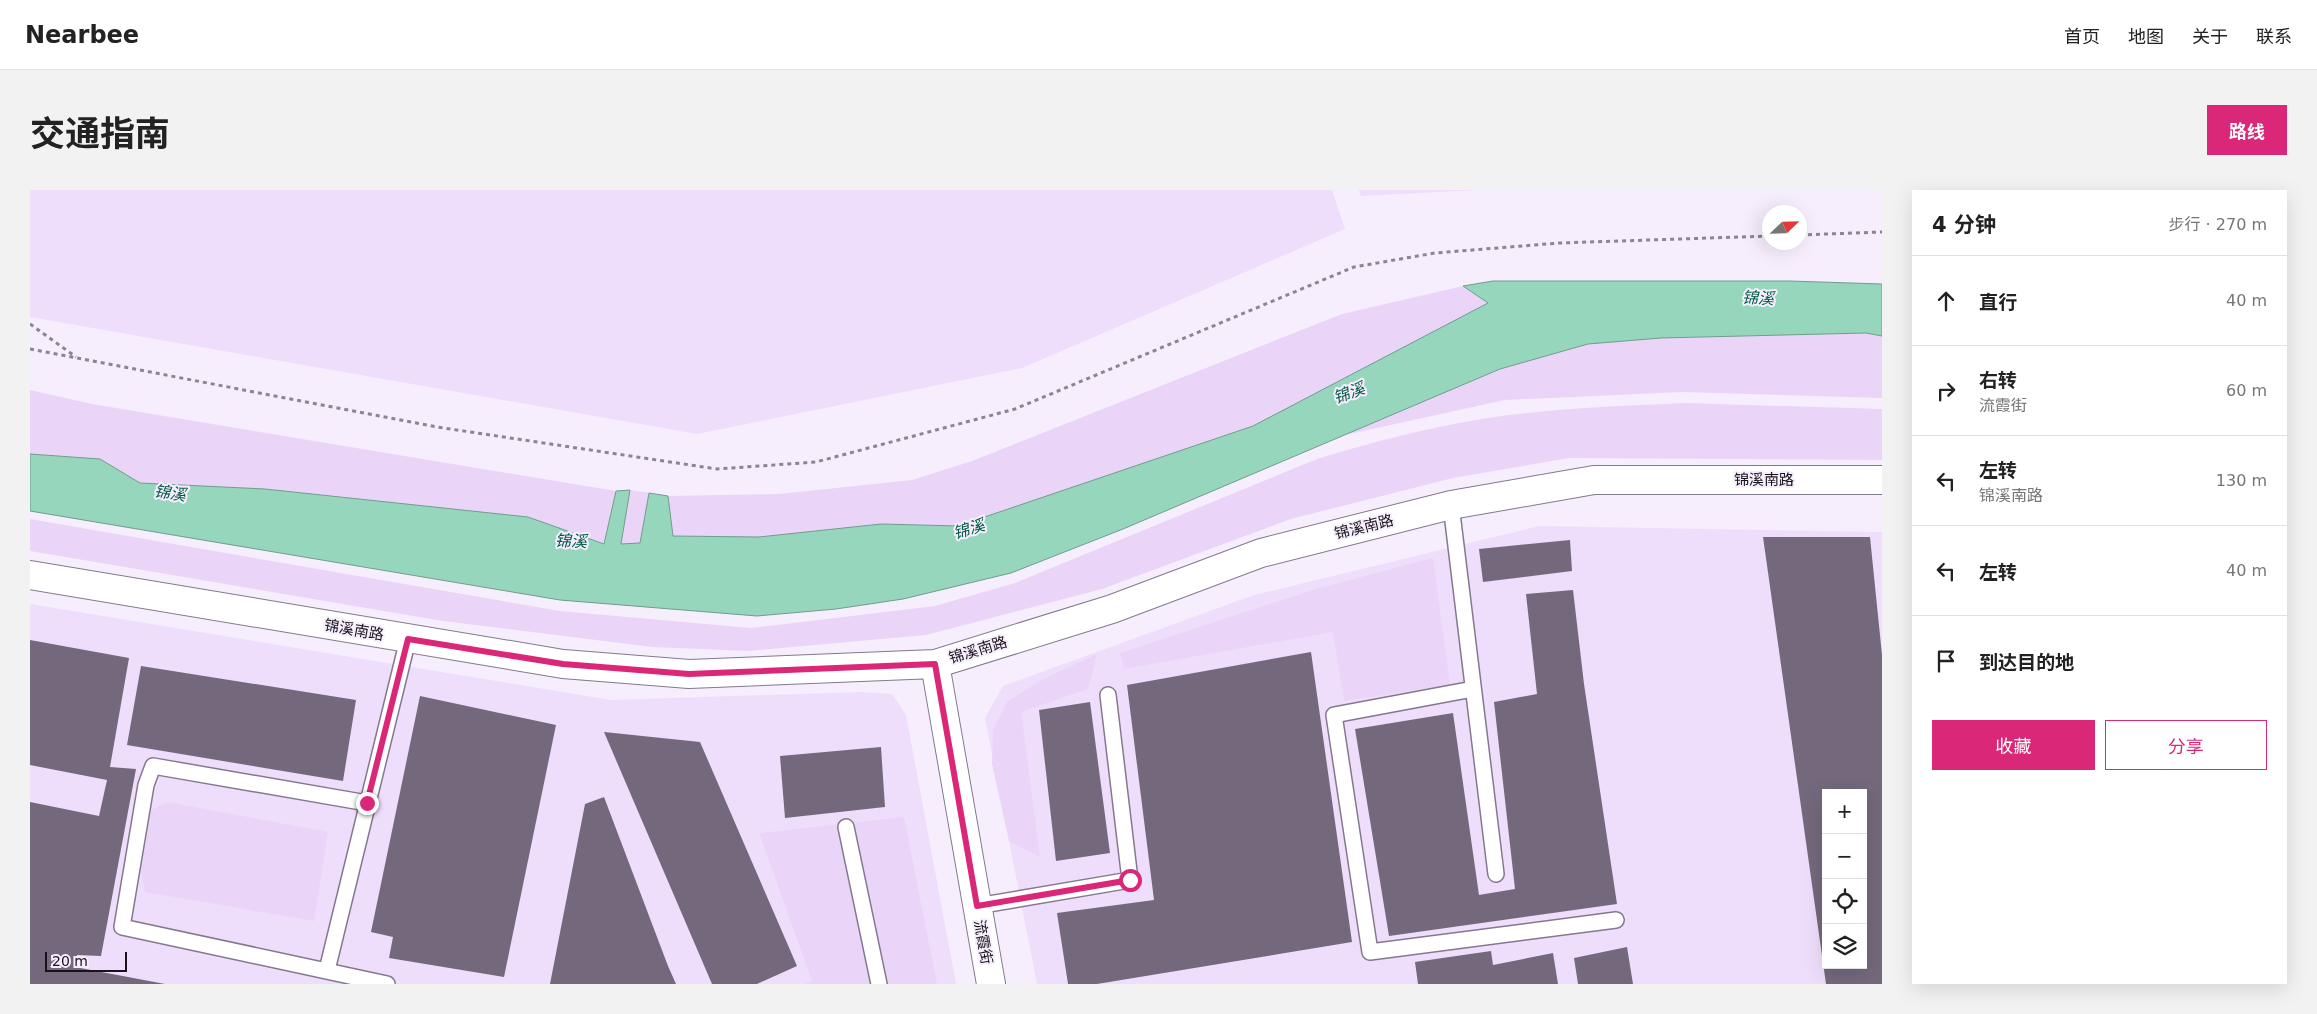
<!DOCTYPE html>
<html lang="zh">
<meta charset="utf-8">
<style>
:root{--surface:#fff;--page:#f2f2f2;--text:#222;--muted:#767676;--line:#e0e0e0;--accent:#db2777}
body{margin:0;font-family:"DejaVu Sans","Noto Sans SC",sans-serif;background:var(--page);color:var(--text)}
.controls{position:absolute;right:15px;bottom:15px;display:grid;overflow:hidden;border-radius:0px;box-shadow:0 5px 20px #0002}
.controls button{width:45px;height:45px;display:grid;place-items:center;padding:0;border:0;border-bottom:1px solid var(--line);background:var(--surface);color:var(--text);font:25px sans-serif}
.compass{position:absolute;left:1732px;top:15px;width:45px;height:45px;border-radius:50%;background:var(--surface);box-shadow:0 5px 20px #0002;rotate:67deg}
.scale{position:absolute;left:15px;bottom:12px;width:82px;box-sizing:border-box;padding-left:5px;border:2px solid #18131b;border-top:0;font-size:14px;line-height:18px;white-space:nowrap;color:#18131b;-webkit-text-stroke:4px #f6eefd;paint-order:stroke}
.stop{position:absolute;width:15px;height:15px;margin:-11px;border:4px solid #db2777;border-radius:50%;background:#fff}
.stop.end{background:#db2777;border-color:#fff;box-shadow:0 1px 5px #0008}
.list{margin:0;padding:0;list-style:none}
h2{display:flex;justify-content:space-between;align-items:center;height:65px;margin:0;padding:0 20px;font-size:21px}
h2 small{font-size:16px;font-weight:400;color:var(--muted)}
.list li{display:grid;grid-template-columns:32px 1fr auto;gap:15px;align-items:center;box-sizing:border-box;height:90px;padding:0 20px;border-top:1px solid var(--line)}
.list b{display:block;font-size:19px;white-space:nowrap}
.list p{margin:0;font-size:16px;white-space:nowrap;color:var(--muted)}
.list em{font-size:16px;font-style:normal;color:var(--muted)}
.actions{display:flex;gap:10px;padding:15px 20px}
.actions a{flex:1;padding:11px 0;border:1px solid var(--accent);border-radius:0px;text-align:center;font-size:18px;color:var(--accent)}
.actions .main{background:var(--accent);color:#fff}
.icon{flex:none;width:28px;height:28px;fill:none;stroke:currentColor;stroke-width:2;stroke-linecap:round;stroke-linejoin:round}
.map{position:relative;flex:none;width:1852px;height:794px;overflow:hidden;border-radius:0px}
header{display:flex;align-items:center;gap:30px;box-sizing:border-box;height:70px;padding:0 25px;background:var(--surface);border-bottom:1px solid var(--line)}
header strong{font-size:24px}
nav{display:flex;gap:28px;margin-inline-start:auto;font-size:18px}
.intro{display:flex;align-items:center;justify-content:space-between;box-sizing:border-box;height:120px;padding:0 30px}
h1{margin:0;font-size:35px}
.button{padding:12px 22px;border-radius:0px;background:var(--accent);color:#fff;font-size:18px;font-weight:700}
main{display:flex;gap:30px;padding:0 30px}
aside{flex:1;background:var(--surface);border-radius:0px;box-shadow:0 5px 20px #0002}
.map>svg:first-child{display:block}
</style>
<header>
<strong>Nearbee</strong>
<nav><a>首页</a><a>地图</a><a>关于</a><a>联系</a></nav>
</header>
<div class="intro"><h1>交通指南</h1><a class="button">路线</a></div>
<main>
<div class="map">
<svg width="1852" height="794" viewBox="0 0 1852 794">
<rect width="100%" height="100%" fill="#f6eefd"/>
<path fill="#efddfc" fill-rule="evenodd" d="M0,0H1302L1315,39L992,178L667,244L0,127Z
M1329,0H1448L1331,6Z
M1509,336L1852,342V794H1007L955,528L973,496L1224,405ZM1796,603H1833V775H1796Z
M0,414L581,510L832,502L862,504L876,525L926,794H0Z"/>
<path fill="#ead5f9" d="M1433,96L1459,113L1223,236L928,336L851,334L729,347L643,346L638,306L749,304L882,290L942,271L1312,124Z
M1836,143L1852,146V208L1652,202L1475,210L1310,246L1470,179L1558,154L1631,148Z
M0,200L62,214L586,301L574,355L498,327L235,299L110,293L70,269L0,264Z
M1656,213L1852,219V270L1539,268L1423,288L1261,329L1072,399L896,445L718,461L622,457L413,431L0,361V329L530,421L721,438L905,416L985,393L1287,269C1342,252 1400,237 1458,228C1523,218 1590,216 1656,213Z
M600,300L620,303L610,354H590Z
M1403,368L1420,495L1314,511L1303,442L1094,479L1090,463L1286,399Z
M1067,464L1058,499L991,522L1010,667L979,651L962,574L963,540L977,512L1011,490Z
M138,612L298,642L284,731L115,702L111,682L121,620Z
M874,627L907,794H774L782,791L729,643Z"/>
<path fill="#96d6bd" stroke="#709c8c" d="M1463,91H1759L1852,94V146L1836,143L1631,148L1558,154L1470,179L1093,339L981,383L873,409L806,419L727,426L530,410L0,321V264L70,269L110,293L235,299L498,327L574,354L586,301L600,300L591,354L610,353L619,303L638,306L643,346L729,347L851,334L928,336L1223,236L1458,113L1433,96Z"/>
<path fill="#74687d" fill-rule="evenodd" d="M1733,347H1840L1852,465V794H1796ZM1796,603H1833V775H1796Z
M1540,350L1542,381L1453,392L1449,359Z
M1543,400L1554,494L1587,714L1359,746L1325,539L1423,523L1449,705L1485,699L1464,512L1507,504L1496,404Z
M0,450L99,468L80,577L106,579L71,766L47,765L45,777L135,794H0V612L69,626L77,590L0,575Z
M1281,462L1322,752L1067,794H1038L1027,723L1124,710L1097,495Z
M111,476L326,510L313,591L97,555Z
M390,506L526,535L474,787L359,768L363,747L341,742Z
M1060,512L1080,663L1026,671L1009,520Z
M574,542L670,552L767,776L727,794H682Z
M851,557L855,617L755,628L750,566Z
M574,607L638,776L646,794H520L555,614Z
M1597,757L1603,794H1548L1544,768Z
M1461,761L1463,775L1523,763L1528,794H1388L1385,772Z"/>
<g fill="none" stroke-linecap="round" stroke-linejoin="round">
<g stroke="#84788e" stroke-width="18">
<path id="service" d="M1421,315L1466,684
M1443,499L1304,525L1340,762L1586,730
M337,613L123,576L116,595L92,737L357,794
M816,637L849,794
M947,716L1100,690L1078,505
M297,780L378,449"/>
</g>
<g stroke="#84788e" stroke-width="30">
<path id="tertiary" d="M0,385L533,474L659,484L905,474L1082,419L1231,363L1421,315L1564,290H1852
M905,474L961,794"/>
</g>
<path stroke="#8c8591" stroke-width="3" stroke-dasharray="4 4" stroke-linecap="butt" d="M1770,45L1852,42
M0,134L46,167
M0,159L407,237L687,279L786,272L985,219L1324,77L1405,63L1529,53L1740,46"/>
<use href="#service" stroke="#fff" stroke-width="15"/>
<use href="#tertiary" stroke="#fff" stroke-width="28"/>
</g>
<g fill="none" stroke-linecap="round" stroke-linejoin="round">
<path stroke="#db2777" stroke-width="6" d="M337,613L378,449L533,474L659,484L905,474L947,716L1100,690"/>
</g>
<g text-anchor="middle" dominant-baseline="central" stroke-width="4" stroke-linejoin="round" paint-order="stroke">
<g font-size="15" fill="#18131b" stroke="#f6eefd">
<text x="1734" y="290">锦溪南路</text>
<text transform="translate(1334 337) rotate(-14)">锦溪南路</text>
<text transform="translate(324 440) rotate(10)">锦溪南路</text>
<text transform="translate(948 460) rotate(-17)">锦溪南路</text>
<text transform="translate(953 752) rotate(80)">流霞街</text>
</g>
<g font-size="16" font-style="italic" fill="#015943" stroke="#f6eefd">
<text transform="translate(1728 108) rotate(3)">锦溪</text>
<text transform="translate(1319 203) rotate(-21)">锦溪</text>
<text transform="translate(140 303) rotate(8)">锦溪</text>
<text transform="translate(939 339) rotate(-17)">锦溪</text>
<text transform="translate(541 351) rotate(2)">锦溪</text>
</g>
</g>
</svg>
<div class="controls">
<button>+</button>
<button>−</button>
<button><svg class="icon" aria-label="locate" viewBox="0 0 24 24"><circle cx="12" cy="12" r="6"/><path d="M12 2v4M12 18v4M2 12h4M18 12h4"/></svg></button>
<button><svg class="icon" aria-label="layers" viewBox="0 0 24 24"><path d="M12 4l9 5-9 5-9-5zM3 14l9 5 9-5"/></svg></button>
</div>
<svg class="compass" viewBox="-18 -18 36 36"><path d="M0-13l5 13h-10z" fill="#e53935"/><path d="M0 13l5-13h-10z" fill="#767676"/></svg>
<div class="scale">20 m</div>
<div class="stop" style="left:1100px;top:690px"></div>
<div class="stop end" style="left:337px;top:613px"></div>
</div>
<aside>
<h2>4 分钟<small>步行 · 270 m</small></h2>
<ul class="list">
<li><svg class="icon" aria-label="ahead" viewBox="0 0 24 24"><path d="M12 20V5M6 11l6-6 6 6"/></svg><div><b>直行</b></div><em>40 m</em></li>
<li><svg class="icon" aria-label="right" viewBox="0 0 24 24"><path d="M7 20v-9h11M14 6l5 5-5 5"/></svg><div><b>右转</b><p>流霞街</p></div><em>60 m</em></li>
<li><svg class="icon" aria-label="left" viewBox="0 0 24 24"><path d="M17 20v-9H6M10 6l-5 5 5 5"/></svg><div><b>左转</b><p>锦溪南路</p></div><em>130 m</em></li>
<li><svg class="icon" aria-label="left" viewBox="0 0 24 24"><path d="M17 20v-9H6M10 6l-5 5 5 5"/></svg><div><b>左转</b></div><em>40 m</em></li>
<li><svg class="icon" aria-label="arrive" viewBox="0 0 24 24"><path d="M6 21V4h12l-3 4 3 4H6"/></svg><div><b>到达目的地</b></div></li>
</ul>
<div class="actions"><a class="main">收藏</a><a>分享</a></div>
</aside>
</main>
